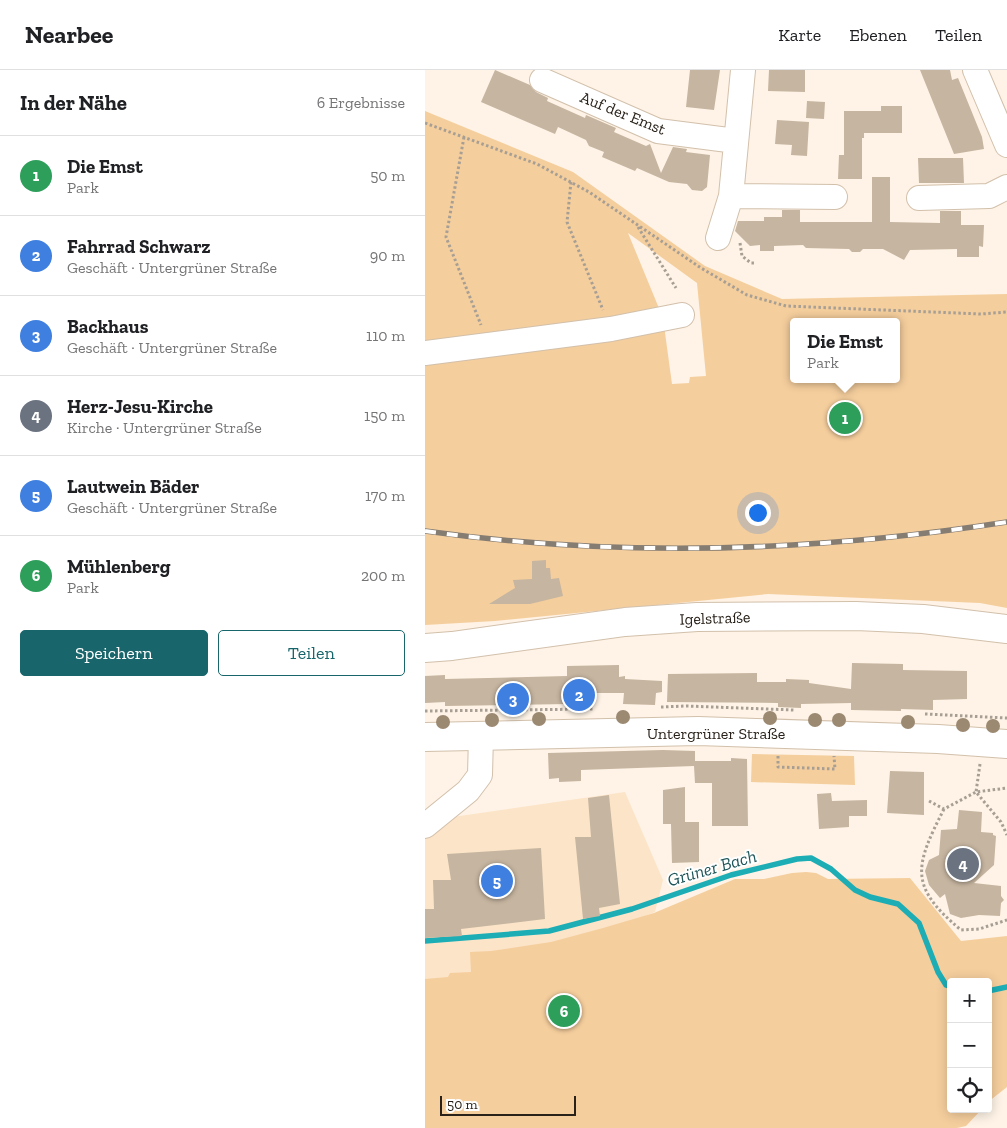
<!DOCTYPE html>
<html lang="de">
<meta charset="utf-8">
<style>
:root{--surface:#fff;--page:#f2f2f2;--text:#202124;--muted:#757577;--line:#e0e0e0;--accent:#18666b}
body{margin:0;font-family:"Zilla Slab",serif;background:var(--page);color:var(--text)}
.controls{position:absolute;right:15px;bottom:15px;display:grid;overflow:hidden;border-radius:5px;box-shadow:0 2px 12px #0003}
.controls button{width:45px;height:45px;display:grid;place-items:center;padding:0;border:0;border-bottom:1px solid var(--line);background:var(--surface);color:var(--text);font:25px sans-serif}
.scale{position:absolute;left:15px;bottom:12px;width:136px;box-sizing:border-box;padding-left:5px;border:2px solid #29221a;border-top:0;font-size:14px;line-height:18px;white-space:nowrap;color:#29221a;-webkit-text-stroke:4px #fff;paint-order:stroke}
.you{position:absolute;left:332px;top:442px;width:18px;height:18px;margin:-12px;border:4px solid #fff;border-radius:50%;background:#1a73e8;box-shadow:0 0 0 8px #1a73e833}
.badge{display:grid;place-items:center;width:32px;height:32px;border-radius:50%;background:var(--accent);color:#fff;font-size:16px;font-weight:700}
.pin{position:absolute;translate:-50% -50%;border:2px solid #fff;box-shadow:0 1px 5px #0006}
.popup{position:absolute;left:365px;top:248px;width:110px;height:65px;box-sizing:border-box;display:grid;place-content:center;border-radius:5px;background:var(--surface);filter:drop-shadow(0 1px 4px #0005);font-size:16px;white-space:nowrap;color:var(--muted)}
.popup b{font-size:19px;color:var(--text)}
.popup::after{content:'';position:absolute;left:50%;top:100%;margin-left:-10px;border:10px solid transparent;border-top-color:var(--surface)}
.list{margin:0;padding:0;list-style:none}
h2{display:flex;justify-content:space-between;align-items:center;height:65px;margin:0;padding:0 20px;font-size:21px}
h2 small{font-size:16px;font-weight:400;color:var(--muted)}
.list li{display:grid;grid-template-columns:32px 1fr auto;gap:15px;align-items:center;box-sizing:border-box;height:80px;padding:0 20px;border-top:1px solid var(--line)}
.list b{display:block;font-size:19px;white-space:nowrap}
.list p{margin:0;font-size:16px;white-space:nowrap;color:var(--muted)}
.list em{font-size:16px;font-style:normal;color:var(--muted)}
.actions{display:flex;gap:10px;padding:15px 20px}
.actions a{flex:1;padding:11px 0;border:1px solid var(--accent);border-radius:5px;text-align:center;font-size:18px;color:var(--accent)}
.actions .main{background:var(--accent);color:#fff}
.icon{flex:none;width:28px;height:28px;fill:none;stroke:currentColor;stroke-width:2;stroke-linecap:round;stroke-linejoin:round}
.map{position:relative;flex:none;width:582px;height:1058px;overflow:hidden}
header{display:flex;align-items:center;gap:30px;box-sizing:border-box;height:70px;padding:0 25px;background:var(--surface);border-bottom:1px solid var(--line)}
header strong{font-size:24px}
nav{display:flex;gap:28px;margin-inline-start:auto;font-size:18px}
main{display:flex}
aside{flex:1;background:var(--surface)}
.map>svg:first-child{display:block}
</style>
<header>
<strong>Nearbee</strong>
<nav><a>Karte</a><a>Ebenen</a><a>Teilen</a></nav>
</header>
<main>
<aside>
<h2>In der Nähe<small>6 Ergebnisse</small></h2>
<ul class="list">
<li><span class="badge" style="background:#2e9e5b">1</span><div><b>Die Emst</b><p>Park</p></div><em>50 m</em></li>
<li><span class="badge" style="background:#3f7fe0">2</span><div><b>Fahrrad Schwarz</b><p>Geschäft · Untergrüner Straße</p></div><em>90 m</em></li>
<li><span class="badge" style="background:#3f7fe0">3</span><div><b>Backhaus</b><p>Geschäft · Untergrüner Straße</p></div><em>110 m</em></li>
<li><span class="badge" style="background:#6b7280">4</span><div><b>Herz-Jesu-Kirche</b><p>Kirche · Untergrüner Straße</p></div><em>150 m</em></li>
<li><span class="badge" style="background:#3f7fe0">5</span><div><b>Lautwein Bäder</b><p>Geschäft · Untergrüner Straße</p></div><em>170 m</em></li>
<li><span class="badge" style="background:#2e9e5b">6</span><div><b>Mühlenberg</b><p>Park</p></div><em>200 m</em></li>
</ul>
<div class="actions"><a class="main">Speichern</a><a>Teilen</a></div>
</aside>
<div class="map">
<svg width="582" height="1058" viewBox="0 0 582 1058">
<rect width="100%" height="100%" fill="#fef3e6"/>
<path fill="#fce4c8" d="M200,722L238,810L230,842L63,912L0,915V751Z"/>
<path fill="#f5ce9d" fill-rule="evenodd" d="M0,41L148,102L280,196L357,229L582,224V538L555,533L343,524L70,551L0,555ZM203,163L272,213L281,306L265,307L264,313L247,314L238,248ZM369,252H471V309H369Z
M327,684L429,686L430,715L326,712Z
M381,802L391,803L403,809L485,808L536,871L582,866V1017L563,1032V912H526V1039H557L541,1056L532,1058H0V909L23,907L25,903L46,902L45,882L66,881L126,872L178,858L229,843L310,809H339L367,803Z"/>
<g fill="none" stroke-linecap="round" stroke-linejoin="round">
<path stroke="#1cadb5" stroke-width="5.5" d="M0,871L124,861L207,839L306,805L372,789L386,788L406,799L430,820L445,827L473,834L494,853L513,902L521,915L526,917
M563,921L582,917"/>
</g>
<path fill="#c6b5a0" d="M70,0L105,15L111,22L123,28L122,31L160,48L161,45L191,58L189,62L221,76L225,74L236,103L248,77L262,79L261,82L285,85L282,117L277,121L267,120L262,114L244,112L212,98L210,101L177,87L179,82L164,76L161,70L133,57L130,64L56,32Z
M265,0H295L289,40L261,37Z
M344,0H380V22L343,21Z
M495,0H525L527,10L533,8L557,67L559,79L529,84Z
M382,31L400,32L399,49L381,48Z
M456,36H477V63H439V68H437V109H413L414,85H419V41H456Z
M352,50L384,52L382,86L366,85L367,75L350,74Z
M493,88H538L539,113H494Z
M447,107H465V152L515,153V141H536V155H559L558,177L554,176V187H532V179L485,180L479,190L458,179H438L435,182H427L424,179L381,178L378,175L349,176V181H335V175L325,176L310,161L313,151H339V147H357V140H375V152H447Z
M121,490V498H125L126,509L134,508L138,526L105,534H64L90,518L88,510L107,509V491Z
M427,593L478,594V600L542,601V629L508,630V640L476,639V641L426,640V633L376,634V638L353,637V633L242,632L243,604L332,603V612H361V609L384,610V613L426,619Z
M194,595V607L200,606V609L237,611V622L231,623L230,635L198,634L199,623H160V629H153V633L143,634L20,636V632L0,633V606L20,605V609L142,606V596Z
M238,680L270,681V691H306V688L322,689L323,756H287V713H270L269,696L156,700V711L134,712V708L124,709L123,683Z
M465,701L499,702V745L462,743Z
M260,717V752H274V792L247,793L246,754H238V720Z
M406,723L407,731L442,730V746H424V757L394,759L392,724Z
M184,725L195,834L174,838L175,846L158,849L150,767H166L163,728Z
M534,740L557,742L556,762L568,763V765L571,766L569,795L549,813L576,816V826L579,830L576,833L575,846L554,845L536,848L525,844L520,824L515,828L504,815L500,801L504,790L514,785L516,760L532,759Z
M116,778L120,849L36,859L37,866L0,868V839H9L8,810H26L22,784Z"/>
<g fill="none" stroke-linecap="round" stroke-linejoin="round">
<g stroke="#d2c0ab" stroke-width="26">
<path id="minor" d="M550,0L582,75
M117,10L233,61L311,71
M306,126L410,127
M494,128L564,126L582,117
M293,168L306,126L318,0
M0,283L186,259L257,245
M0,756L43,721L55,705L56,666"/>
</g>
<g stroke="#d2c0ab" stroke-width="30">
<path id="major" d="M0,578L27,576L200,552L272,547L431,546L498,549L582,559
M0,667L273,661L513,669L582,674"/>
</g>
<path stroke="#a89f94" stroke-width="3" stroke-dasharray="2.5 2.5" stroke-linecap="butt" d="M0,53L112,94L164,122L276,198L322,225L361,236L556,244L582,242
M39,67L21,167L56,255
M146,112L142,152L178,240
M213,157L251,218
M315,173L317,186L326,193H331
M236,637L261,636L369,640
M0,641L169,639
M500,644L582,648
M353,686V697L410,699L409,686
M555,694L551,722L576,752L582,765
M504,731L519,739L551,722L582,718
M519,739C490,796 483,816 536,860L554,859L582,850"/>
<use href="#minor" stroke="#fff" stroke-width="24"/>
<use href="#major" stroke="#fff" stroke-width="28"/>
<g stroke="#857c72" stroke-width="5.5">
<path id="rail" d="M0,461C194,488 389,482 582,452"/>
</g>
<use href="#rail" stroke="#fff" stroke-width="4" stroke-dasharray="11" stroke-linecap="butt"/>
</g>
<g fill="#9b8972">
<circle cx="198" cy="647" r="7"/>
<circle cx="345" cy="648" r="7"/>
<circle cx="114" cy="649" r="7"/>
<circle cx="67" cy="650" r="7"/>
<circle cx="390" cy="650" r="7"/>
<circle cx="414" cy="650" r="7"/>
<circle cx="18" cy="652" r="7"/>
<circle cx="483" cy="652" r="7"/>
<circle cx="538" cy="655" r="7"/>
<circle cx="568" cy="656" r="7"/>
</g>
<g text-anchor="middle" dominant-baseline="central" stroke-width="4" stroke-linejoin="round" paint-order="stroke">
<g font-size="16" fill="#29221a" stroke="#fff">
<text transform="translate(198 43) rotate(22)">Auf der Emst</text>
<text transform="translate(290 548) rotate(-2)">Igelstraße</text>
<text x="291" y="663">Untergrüner Straße</text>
</g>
<g font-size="18" font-style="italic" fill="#1f5558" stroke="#fff">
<text transform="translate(287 798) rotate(-16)">Grüner Bach</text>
</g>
</g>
</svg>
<div class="controls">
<button>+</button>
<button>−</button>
<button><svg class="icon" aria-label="locate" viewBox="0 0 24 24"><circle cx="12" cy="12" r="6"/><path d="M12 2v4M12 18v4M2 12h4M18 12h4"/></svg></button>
</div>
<div class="scale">50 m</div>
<div class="you"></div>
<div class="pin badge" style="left:420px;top:348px;background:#2e9e5b">1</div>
<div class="popup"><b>Die Emst</b>Park</div>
<div class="pin badge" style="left:154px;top:625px;background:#3f7fe0">2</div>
<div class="pin badge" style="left:88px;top:629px;background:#3f7fe0">3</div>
<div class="pin badge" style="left:538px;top:794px;background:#6b7280">4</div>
<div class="pin badge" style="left:72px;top:811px;background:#3f7fe0">5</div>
<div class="pin badge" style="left:139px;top:941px;background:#2e9e5b">6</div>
</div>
</main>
